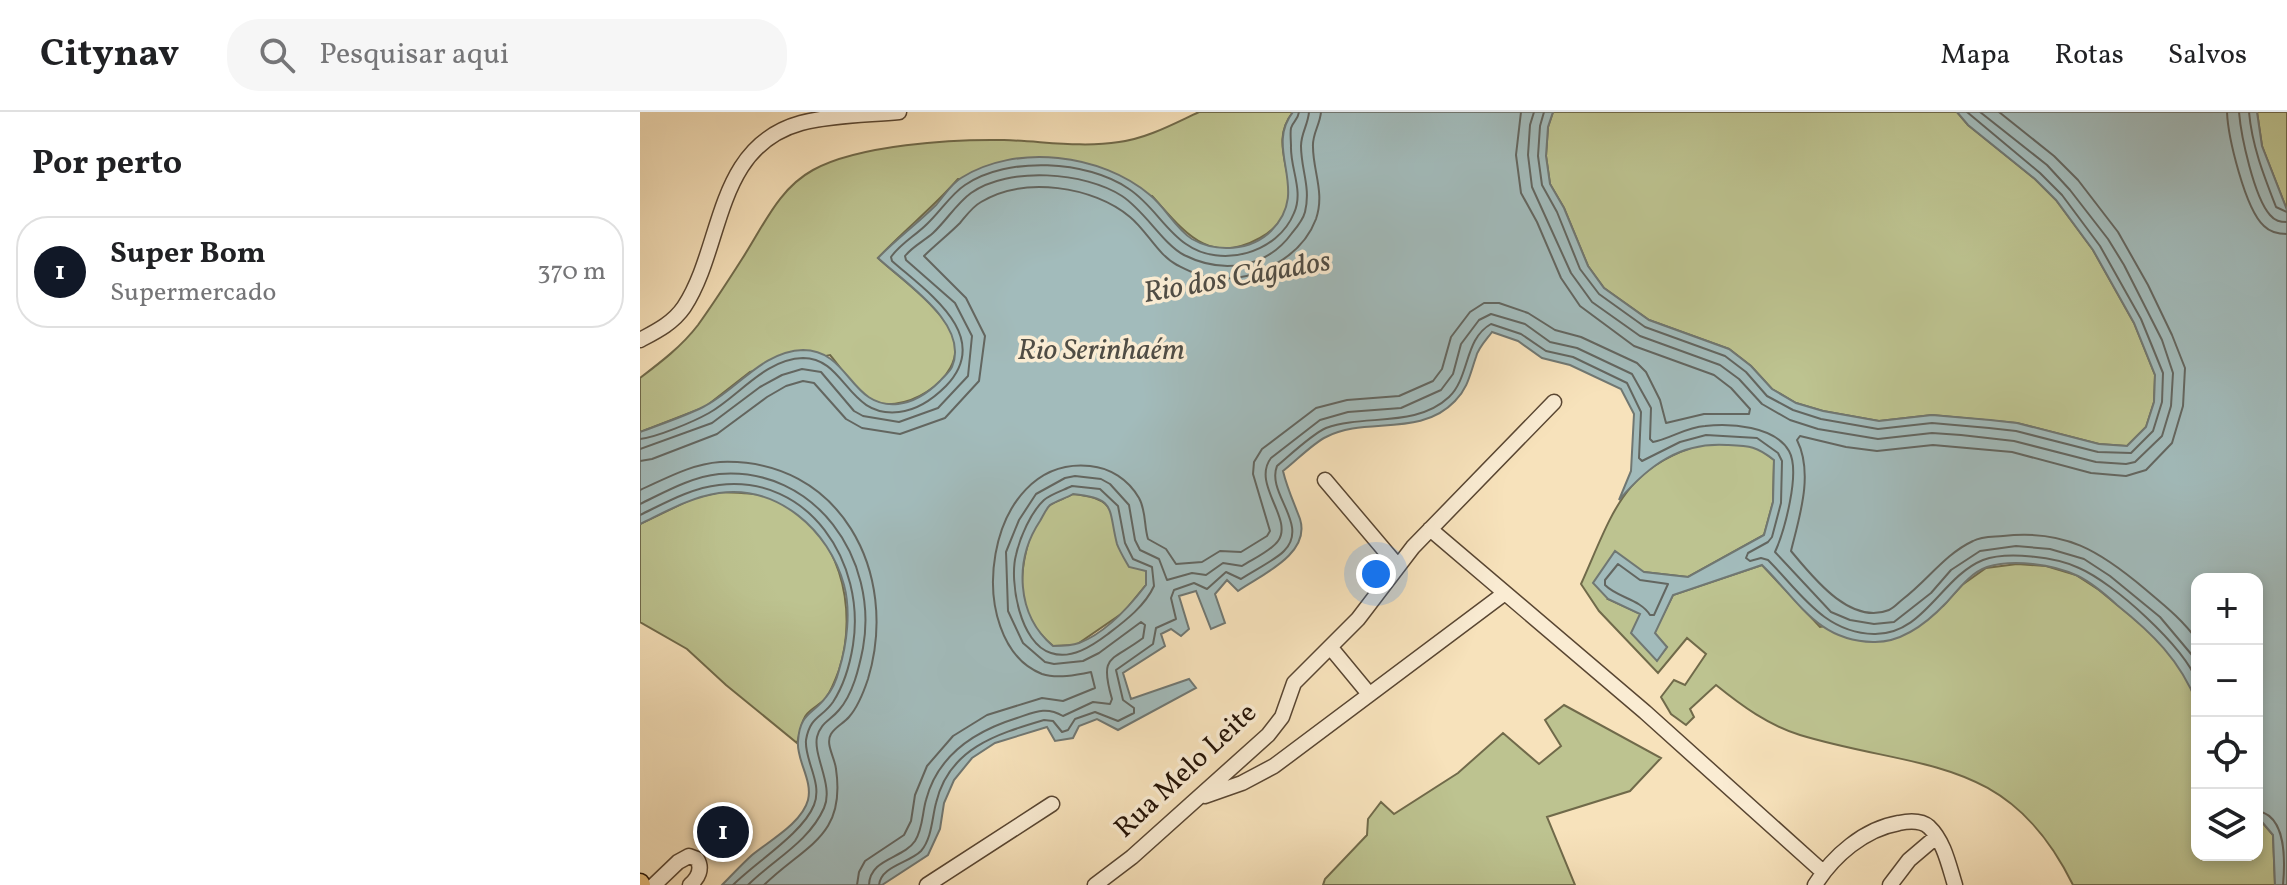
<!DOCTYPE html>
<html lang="pt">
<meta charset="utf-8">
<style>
:root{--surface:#fff;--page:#f6f6f6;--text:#202124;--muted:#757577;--line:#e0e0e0;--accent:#111827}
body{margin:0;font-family:Vollkorn,serif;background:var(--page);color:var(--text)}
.controls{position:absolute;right:24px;bottom:24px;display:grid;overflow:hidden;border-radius:16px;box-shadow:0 4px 12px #0003}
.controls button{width:72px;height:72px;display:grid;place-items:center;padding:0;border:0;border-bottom:2px solid var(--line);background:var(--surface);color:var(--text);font:40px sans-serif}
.you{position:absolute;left:736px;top:462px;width:28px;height:28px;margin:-20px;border:6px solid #fff;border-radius:50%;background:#1a73e8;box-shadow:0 0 0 12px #1a73e833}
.badge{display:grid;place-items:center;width:52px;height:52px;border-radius:50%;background:var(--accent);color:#fff;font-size:26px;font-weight:700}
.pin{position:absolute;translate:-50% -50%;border:4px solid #fff;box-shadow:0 2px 8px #0006}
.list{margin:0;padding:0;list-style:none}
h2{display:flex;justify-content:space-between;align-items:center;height:104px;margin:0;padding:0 32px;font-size:34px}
h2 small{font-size:26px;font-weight:400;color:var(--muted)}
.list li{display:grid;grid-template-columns:52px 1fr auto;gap:24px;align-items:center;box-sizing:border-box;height:112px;margin:0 16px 16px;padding:0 16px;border:2px solid var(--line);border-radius:32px}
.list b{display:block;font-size:30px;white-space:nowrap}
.list p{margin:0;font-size:26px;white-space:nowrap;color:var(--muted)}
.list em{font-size:26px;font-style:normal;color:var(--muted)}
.icon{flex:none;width:44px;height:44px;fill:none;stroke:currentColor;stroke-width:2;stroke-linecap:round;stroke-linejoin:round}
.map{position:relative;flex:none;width:1647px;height:773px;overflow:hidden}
header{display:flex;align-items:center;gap:48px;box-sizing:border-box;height:112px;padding:0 40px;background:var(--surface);border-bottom:2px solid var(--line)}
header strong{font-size:38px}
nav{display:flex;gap:44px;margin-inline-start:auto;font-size:28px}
.search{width:560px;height:72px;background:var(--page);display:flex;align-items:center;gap:20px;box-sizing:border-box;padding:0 28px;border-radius:32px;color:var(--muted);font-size:30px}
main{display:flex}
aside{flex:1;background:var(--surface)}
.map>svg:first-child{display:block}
</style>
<header>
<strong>Citynav</strong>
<div class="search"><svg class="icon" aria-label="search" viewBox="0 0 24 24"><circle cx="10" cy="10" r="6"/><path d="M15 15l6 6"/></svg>Pesquisar aqui</div>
<nav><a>Mapa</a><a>Rotas</a><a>Salvos</a></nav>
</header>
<main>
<aside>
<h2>Por perto<small></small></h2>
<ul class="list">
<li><span class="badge">1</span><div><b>Super Bom</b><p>Supermercado</p></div><em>370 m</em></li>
</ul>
</aside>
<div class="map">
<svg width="1647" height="773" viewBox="0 0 1647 773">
<rect width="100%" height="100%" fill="#f7e2bb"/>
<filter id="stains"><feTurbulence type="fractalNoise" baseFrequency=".0025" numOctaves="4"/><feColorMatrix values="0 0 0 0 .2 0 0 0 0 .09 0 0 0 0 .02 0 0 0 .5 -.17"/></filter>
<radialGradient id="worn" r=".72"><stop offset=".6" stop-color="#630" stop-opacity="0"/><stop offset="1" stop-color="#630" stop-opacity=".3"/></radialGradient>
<path fill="#bdc390" stroke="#706a4a" stroke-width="2" d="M559,0H653C628,31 656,61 648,95C644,108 631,120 620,126C568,155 544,119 512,84L318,67C293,96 264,118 238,146C262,168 303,196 314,226C327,267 258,309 226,285C213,275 201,256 190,243L110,260L65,295L0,320V266C21,250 42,234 58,213C73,192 88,169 102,147C123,115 138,77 173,58C218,33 312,27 364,28C402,29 441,36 479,30C508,26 533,12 559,0Z
M913,0H1317L1328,13L1395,67L1416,88L1453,138L1494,211L1515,263L1514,290L1506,315L1487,334L1459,332L1377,311L1292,303L1239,309L1183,299L1156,291L1132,277L1111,254L1089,237L1009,208L964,176L948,154L924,96L910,72L906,44L908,15Z
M1617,0H1647V98L1622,34Z
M1067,331L1116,334L1134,348L1133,390L1124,423L1048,465L1004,460L968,487L1001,502L1017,548L1027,535L1014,521L1033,483L1122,453L1180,515L1303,494L1322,473L1346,456L1377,452L1406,454L1436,463L1459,478L1508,518L1528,540L1547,566L1557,591V743H1617V704L1633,723L1635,773H1433C1368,641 1279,659 1160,623C1128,613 1102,594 1076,573L1050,597L1054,605L1046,613L1031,602L1021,585L1034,568L1045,573L1066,542L1047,526L1018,561L959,499L941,472C973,401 983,353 1067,331Z
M81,380C98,381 119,380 136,388C200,415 219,497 199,558C196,566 191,579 186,586C181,592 172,596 167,602C161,608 160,622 157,631L86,573L47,537L0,510V412L54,386Z
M433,382C474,386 472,397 478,434L506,459V473L484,500L436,533L413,534C400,523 390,511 385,493C377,465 387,413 410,393C416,389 426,386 433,382Z
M924,593L1021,646L990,679L907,705L935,773H683L685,767L727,723L728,707L741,690L754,702L818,661L863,621L899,652L921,634L905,608Z"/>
<path fill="#a2bbbb" stroke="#707772" stroke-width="2" fill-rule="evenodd" d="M653,0H913L908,15L906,44L910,72L924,96L948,154L964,176L1009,208L1089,237L1111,254L1132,277L1156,291L1183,299L1239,309L1292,303L1350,308L1377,311L1459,332L1487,334L1506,315L1514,290L1515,263L1494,211L1453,138L1416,88L1395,67L1328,13L1317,0H1617L1622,34L1647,98V773H1635L1633,723L1617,704V467H1557V591C1540,548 1512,521 1477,493C1465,482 1452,471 1438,464C1413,452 1373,447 1347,455C1330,461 1318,478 1306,491C1287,511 1261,531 1233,530C1177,529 1158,488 1122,453L1033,483L1015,521L1027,535L1017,549L991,521L1000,502L968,487L953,471L975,439L1004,460L1048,465L1124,423L1133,390L1134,348C1116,334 1110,334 1087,333C1040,330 1009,353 979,388L991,359L994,302L981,277L930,253L902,246L878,229L852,220C847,227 838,236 836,245C830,262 828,276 815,289C780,326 725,304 686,325C672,332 656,349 643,359C647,376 654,391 660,407C671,442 621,463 598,479L587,468L575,482L585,511L571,517L556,479L539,484L549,517L541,524L531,517L521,522L525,534L483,561L491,587L549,567L556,576L478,618L457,607L439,614L433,626L415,629L407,615L355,631L332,646L314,668L304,691L300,717L288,743L242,773H82C92,763 102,752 112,743C129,729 162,711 168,688C173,668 156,648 158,629C160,600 173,603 186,585C192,578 197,566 199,558C207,532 211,499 204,473C189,418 138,373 79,381C51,385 25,400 0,412V320C21,312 43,305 63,295C96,279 122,239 163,238C210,238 210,297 258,292C275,290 289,280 300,269C303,265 310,260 312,255C330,212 265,171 238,146C256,127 277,112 296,93C304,84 311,72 321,66C376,31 462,42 510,83C525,95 536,117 552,127C576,141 611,139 631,119C672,78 623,38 653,0ZM433,382C477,386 468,397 477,432C480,440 485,448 489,455L506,459V473C489,495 466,521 439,531C431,534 422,534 413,534C376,503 374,448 400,409C403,404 406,397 410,393C416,389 426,386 433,382Z"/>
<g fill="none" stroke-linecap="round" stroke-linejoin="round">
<path stroke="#636660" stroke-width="2" d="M894,0L890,13L888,43L892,75L931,161L952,190L1000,224L1080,253L1099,267L1122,292L1150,308L1178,317L1238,327L1292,321L1321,323L1374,329L1456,350L1486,352L1495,350L1522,324L1531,294L1533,261L1522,228L1484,153L1468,127L1430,78L1407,53L1340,0
M904,0L900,14L898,44L902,73L917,100L940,157L959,182L1005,215L1085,244L1106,260L1127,284L1153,298L1181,307L1238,317L1292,311L1349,316L1376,319L1458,340L1491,341L1513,319L1522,290L1523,261L1501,207L1460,134L1422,83L1400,61L1327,0
M1359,0L1414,44L1438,68L1478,120L1508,173L1532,223L1545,256L1543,294L1532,331L1506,358L1486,364L1451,361L1372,340L1293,333L1237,339L1206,335L1160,324L1157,328C1174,362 1159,406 1151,439C1172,464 1210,514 1249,498C1254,496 1259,490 1263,487C1287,469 1305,442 1333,429C1342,424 1353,425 1363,424C1425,417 1460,439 1505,477C1524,493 1543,508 1557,528
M1587,0C1588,25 1605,97 1624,114C1630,120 1638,122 1647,122
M1599,0C1601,24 1614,85 1630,103C1635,109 1640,110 1647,110
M1609,0C1612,34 1624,64 1636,95L1647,100
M0,327C17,325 53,310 69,301C99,284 125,247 163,246C206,246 207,306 259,300C278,298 293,287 306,274C354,224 287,180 252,149L251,145C261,131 275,124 287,112C300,100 311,82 325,73C368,44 447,48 489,77C512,92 525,118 546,132C581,157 638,141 654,101C664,79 650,56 651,34C651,29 650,21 651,16C653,9 658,8 659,0
M0,337L72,311L120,275L142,263L162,257L181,260L214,299L223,304L259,310L298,296L328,264L332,224L315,191L266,148L265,144C273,134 284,129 293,121C306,109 317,91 331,81C369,54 445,60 482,84C505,99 523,132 544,143C582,162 626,157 652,121C657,115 663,108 665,100C671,75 661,58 661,34C661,21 668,13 669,0
M0,349L12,347L77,322L127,285L146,274L163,269L174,271L206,307L222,316L260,322L305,306L339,269L345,224L326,186L284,144C295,133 308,123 320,111C326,104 332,95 341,90C384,64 453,74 490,105C507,119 518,143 537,153C547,158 560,165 571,166C612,171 661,147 676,107C685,81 673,59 673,35C672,22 680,13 681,0
M432,374L460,377L478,394L485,431L493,447L512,455L514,474C505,494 485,509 468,522C452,534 431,548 411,541C380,532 369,469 376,443C380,425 391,400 404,388C411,382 424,378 432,374Z
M0,378C25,367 51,352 80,350C200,345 260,461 228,567C224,579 217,596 209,605C204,611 195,615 191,622C185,632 195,646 196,657C206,725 165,733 124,773
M0,392C25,380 51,365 79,362C175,354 239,447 223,536C219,556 213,582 199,598C190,609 181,610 177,625C173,644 194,674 184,696C169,730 133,748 108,773
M0,403C25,391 51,376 79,373C169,362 226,451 213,533C210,552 204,573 193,590C182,606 170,604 166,628C164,648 183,671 174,693C163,721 116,750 93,773
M978,452L1000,468L1028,472L1014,503H1010C1000,487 978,486 965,473V468Z
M1617,699C1647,703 1645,751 1643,773
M217,773L219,760L225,749L264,723L271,709L275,683L287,654L313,624L347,603L402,586L423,589L455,576L451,560C437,563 417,567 402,562C321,530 343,343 450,354C470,356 488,367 499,386C506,398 504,414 508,427L526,437L536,452L562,450L580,439L601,440L627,424L630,419L613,362L614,350L622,337L676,296L707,288L759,284L793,269L802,257L811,225L830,200L844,191H859L888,201L915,218L941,225L997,251L1006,260L1020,288L1026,311L1064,302H1109L1110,297L1091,276L1074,263L994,234L940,194L921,166L897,110L881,81L876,43L881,0
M229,773C230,746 263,747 275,729C283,716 282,702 286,688C298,642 335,619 377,606C395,600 406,594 423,604L453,590L470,592L472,587C459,542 471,550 503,526L505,513L501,510L459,541L443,549L414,552L405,550L383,531L368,499L366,440L379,408L396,382L425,366L435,364L461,367L470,372L489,393L495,428L500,438L519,447L527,468L552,461L566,463L583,451L602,454C613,447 631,439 638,429C654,407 611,372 631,346L680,308L708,300L761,296L801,278L813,262L821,232L839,208L851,202L885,212L910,230L937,236L992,262L1011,296L1010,327L1013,330C1030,327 1046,315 1065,314C1090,311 1135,314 1149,339C1161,360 1144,420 1135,440L1191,500L1210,508L1234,512L1254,510L1291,481L1311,458L1340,439L1376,434L1410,437L1444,447L1470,464L1520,505L1557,549
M239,773C241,754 269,751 281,739C292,726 292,706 296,691C309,636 357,622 404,608L413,609L422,620L428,618L435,607L455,600L478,609L494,601V596L483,588L476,558L513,532L516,516L536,507L531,486L534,478L554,471L567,477L586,460L601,467C611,460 637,447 644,439C670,413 626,381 637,354C649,344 672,322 686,316C725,302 776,316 809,285C830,265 824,227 851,212L881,222L906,239L933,245L987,271L1001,300L999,346L1002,349L1040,330L1066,323L1117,326L1138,341L1142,349L1141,391L1132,425L1128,430L1108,441L1106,446L1110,449L1121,446L1128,448C1160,480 1184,521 1234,522C1284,523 1301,465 1343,448C1367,439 1416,445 1439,456C1474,471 1543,534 1557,569"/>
<g stroke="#594632" stroke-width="17">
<path id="minor" d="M0,228C17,219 33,211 44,195C84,134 74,35 161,11C192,3 227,3 259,0
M685,368L757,453
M790,417L1005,600L1183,760
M691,536L729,582
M565,684L602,671L634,654L865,481
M14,773L38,750L49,744L57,747C63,757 58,766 50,773
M287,773L412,692
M455,773L492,745L628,623L642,605L654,571L718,507L773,435L914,290
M1175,773C1193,744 1224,717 1259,711C1269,709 1281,708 1289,715C1304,729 1309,754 1315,773
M1250,773L1269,748L1296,725"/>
</g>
<g stroke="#241205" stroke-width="21">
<path id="major" d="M0,771L1,773"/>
</g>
<use href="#minor" stroke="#faecd3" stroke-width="14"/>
<use href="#major" stroke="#ecc17e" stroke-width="18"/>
</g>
<g text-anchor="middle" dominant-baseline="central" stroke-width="7" stroke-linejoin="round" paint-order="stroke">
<g font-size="28" fill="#241205" stroke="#faecd3">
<text transform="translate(546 659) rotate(-43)">Rua Melo Leite</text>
</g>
<g font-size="30" font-style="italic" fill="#504d45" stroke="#faecd3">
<text transform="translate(597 166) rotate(-10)">Rio dos Cágados</text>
<text x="461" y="239">Rio Serinhaém</text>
</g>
</g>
<rect width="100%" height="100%" filter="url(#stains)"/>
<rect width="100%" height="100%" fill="url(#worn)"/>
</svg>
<div class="controls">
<button>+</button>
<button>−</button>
<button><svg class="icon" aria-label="locate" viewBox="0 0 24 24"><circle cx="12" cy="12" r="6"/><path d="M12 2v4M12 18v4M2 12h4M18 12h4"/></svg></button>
<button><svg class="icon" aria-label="layers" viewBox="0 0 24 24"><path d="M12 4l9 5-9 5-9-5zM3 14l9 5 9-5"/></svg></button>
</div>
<div class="you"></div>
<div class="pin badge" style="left:83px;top:720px">1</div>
</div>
</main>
